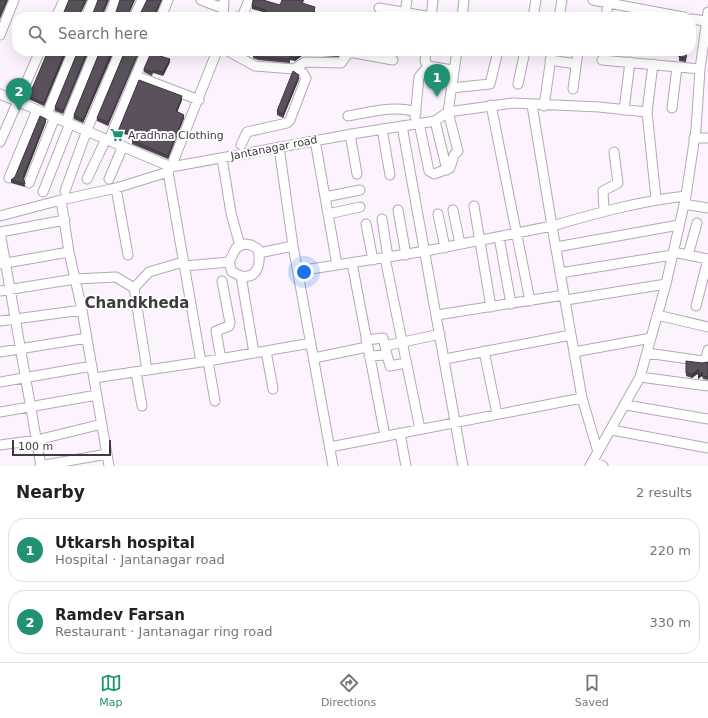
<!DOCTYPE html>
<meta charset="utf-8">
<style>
:root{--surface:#fff;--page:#f6f6f6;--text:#222;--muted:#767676;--line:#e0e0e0;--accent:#219173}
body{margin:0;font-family:"DejaVu Sans",sans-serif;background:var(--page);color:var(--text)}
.scale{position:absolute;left:12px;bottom:10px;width:99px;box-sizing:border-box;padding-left:4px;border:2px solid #3f3b40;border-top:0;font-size:11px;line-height:14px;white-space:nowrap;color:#3f3b40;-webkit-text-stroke:3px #fff;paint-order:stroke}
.you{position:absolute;left:304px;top:272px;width:14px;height:14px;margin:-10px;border:3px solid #fff;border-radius:50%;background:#1a73e8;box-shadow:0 0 0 6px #1a73e833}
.badge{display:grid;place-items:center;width:26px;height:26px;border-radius:50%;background:var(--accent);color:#fff;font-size:13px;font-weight:700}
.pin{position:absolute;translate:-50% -33px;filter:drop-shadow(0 1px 2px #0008)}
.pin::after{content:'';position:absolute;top:21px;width:14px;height:12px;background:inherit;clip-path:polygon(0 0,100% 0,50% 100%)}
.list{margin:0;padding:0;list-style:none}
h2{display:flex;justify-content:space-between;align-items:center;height:52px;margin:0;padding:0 16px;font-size:17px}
h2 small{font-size:13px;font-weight:400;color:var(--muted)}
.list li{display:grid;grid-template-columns:26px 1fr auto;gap:12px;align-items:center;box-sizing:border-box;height:64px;margin:0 8px 8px;padding:0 8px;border:1px solid var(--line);border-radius:16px}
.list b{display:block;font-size:15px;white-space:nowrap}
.list p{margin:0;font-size:13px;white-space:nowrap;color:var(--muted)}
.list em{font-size:13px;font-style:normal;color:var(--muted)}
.icon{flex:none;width:22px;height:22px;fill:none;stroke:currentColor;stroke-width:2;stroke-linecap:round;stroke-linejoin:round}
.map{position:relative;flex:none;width:708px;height:466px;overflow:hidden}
.search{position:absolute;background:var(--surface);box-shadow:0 4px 16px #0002;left:12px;right:12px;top:12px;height:44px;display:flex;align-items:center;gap:10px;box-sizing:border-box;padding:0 14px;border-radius:16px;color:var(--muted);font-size:15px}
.sheet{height:196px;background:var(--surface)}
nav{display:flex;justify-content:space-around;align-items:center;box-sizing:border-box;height:56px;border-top:1px solid var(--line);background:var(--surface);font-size:11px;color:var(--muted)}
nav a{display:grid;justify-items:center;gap:2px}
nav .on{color:var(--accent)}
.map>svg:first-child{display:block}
</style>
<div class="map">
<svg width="708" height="466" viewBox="0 0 708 466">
<rect width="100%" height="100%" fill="#fcf3fe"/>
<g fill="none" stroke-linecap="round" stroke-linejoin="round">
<g stroke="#b3a9b5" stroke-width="11">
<path id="minor" d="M201,0L222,8
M593,0L683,17
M379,8L431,17
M405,13L407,0
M56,17L64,0
M86,17L93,0
M109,17L115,0
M134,17L142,0
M161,17L168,0
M223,17L224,0
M237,17H242L249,0
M431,17L433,0
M462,17L464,0
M533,17L536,0
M559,17L562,0
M606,17L608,3
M691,19L706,21
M0,35L14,0
M228,51L255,66L294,69L303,73L306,78L290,120L287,123L247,132L241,145
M426,51L425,61L428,66L453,70
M550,60L576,64
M602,60L700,69
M653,64L647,112L656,199
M294,69L305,62L341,63L349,52L393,60
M136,76L199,100
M518,84L525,51
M451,88L490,84L498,51
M573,89L578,51
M0,94L171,167L217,51
M491,105L530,301
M544,106L552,51
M672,108L677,67
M624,110L630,62
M47,114L73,51
M348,116C371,112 394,105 416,112
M415,117L419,77L428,66
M435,121L447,170
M66,122L95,51
M419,123L429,171L434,174L450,168L454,155L458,151L448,112L513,103L599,107L647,112
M402,126L463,466
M382,129L390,175
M350,134L357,174
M694,138H708
M109,140L146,51
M315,140L337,265
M0,142L40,51
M279,147L293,246L333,466
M222,158L231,213L240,246
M168,172L201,362
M9,178L37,110
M87,179L106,139
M109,179L123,146
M29,183L55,117
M116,188L128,255
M65,191L87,130L120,51
M43,192L70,123
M325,197L360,190
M684,204L708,208
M474,206L491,307
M398,210L406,255
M453,210L460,244
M604,210L603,191L618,183L614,152
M328,214L360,207
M438,214L445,248
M0,216L61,200
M382,219L388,257
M366,224L373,260
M499,237L511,304
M244,244L251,245L258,249C261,262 259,279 241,276C238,275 236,273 232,272L229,262L236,248Z
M556,247L679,225
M673,252L708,259
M259,253L293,246
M688,255L697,223
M385,258L420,429
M352,263L385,436
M0,264L69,252
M184,266L229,262
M298,271L426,251L552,226L532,105
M560,273L672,255
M241,276L254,353
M134,288L149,272L183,262
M0,291L75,279L116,277L134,288L147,370
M566,300L666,284
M696,306L708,259
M437,315L564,295
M657,315L708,327
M0,321L82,310
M366,340L383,338L385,346
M266,351L273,389
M484,351L497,414
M0,352L87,338
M574,352L651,338
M647,353L703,361L706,358L708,350
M387,355L390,366L406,363
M369,356L387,355L385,346L440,334
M314,358L367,347
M221,359L216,331L229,326L230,323L222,281
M445,359L571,335
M208,361L215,401
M136,372L142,406
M640,377L708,386
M94,378L208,361L311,343
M0,382L92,366
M582,398L552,226C597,213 640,201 686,196
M626,405L708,419
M0,412L97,395
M612,430L708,448
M400,433L406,466
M0,445L37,440L102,424
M330,447L582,398L598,452
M593,462L603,466
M40,466L107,454
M41,466L0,232L65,220
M109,466L82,310L69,252L61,200L116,188L168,172L171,167L358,133L435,121L448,112L457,51
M590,466L640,377L666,284L686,196L696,129L700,69L708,12"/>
</g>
<use href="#minor" stroke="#fff" stroke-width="9"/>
</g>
<path fill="#4d464f" d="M304,0L303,3L315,10L313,17H265L266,13L252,9V6L280,5Z
M48,51H67L44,106L26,98V95L32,89Z
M78,51L63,114L55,111V107Z
M100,51H114L83,123L74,119V115Z
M125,51L108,126L97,121V118Z
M167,51H176L175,53Z
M254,51H342L338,57L303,55L295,61L290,60V63L258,60L253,58V54Z
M679,51H687L686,62L679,61Z
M161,56L170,62L163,76L153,73L152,76L144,72V69Z
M299,79L283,118L277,115V111Z
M182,100L177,112L184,118L168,159L132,144V140L133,137L124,134L122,139L117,137V134Z
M46,122L24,179L25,187L11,183V180L15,177Z
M686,361L702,363L708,362V380L703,379L702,376L698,379V373L692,378L686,376Z"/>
<path fill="#3f3940" d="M6,0H8L0,19V15Z
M85,0H87L80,15V12Z
M107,0H109L103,15V12Z
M134,0H135L129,14V11Z
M161,0H162L155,17H153Z
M315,7V10L313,17H312Z
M65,51H67L44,106V103Z
M87,51H89L63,114V111Z
M112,51H114L83,123V120Z
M139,51H140L108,126V122Z
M340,51H342L338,57V53Z
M303,52V55L295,61V58Z
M170,59V62L163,76V72Z
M299,75V79L283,118V114Z
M182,96V100L176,115V111Z
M184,115V118L168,159V156Z
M46,119V122L23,181V177Z
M124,130V134L122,139V136Z
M699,369V373L692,378V374Z
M702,372V376L698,379V375Z"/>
<path fill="#5a515c" stroke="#3f3940" d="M0,0H6L0,15Z
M69,0H85L80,12L83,17H62Z
M98,0H107L103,12L106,17H90L92,16Z
M120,0H134L129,11V17H130H113L115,15Z
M147,0H161L153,17H138L139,16Z
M253,0H263L280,5L282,0H303L302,3L315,7L312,17H265L266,10L252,6Z
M48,51H65L44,103L26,95L29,87L32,89Z
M78,51H87L63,111L55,107Z
M100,51H112L83,120L74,115Z
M125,51H139L108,122L97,118Z
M152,51H162L160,56L170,59L163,72L153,70L152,72L144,69Z
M254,51H340L338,53L303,52L295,58L290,56V59L258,57L253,54Z
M679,51H687L686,58L679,57Z
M293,71L299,75L283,114L277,111Z
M139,80L182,96L176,111L184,115L168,156L132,140L135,134L124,130L122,136L117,134Z
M40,116L46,119L23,177L25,184L11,180L15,177Z
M686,361L702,363L708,362V377L703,376L702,372L698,375L699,369L692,374L686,373Z"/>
<defs>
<g id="supermarket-bare" transform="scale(1.08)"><path d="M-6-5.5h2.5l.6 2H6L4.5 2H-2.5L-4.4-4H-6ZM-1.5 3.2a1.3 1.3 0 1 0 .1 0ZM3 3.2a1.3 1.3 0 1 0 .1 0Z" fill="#219173" stroke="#fff" stroke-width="2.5" paint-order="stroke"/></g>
</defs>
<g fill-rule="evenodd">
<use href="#supermarket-bare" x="117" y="135"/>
</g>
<g text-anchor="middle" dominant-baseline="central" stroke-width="4" stroke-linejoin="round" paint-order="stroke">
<g font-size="11" fill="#3f3b40" stroke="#fff" text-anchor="start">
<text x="128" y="135">Aradhna Clothing</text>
</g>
<g font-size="11" fill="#3f3b40" stroke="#fff">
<text transform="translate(274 148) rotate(-11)">Jantanagar road</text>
</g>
<g font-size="15" font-weight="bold" fill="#3f3b40" stroke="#fff">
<text x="137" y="303">Chandkheda</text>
</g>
</g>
</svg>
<div class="scale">100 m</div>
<div class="you"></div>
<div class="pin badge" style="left:437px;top:97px">1</div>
<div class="pin badge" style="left:19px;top:111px">2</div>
<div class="search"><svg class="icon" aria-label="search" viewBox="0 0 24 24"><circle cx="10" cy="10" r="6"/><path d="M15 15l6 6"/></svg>Search here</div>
</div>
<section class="sheet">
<h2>Nearby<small>2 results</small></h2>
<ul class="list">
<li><span class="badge">1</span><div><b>Utkarsh hospital</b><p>Hospital · Jantanagar road</p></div><em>220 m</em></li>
<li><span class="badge">2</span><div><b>Ramdev Farsan</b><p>Restaurant · Jantanagar ring road</p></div><em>330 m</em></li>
</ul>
</section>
<nav>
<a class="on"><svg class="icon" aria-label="map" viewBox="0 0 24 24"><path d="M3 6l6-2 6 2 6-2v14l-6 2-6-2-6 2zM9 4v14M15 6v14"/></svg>Map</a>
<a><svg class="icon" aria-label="directions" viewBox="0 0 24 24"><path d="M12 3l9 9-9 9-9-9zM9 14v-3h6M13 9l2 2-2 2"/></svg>Directions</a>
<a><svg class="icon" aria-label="saved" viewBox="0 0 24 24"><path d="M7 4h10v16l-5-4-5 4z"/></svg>Saved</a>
</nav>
